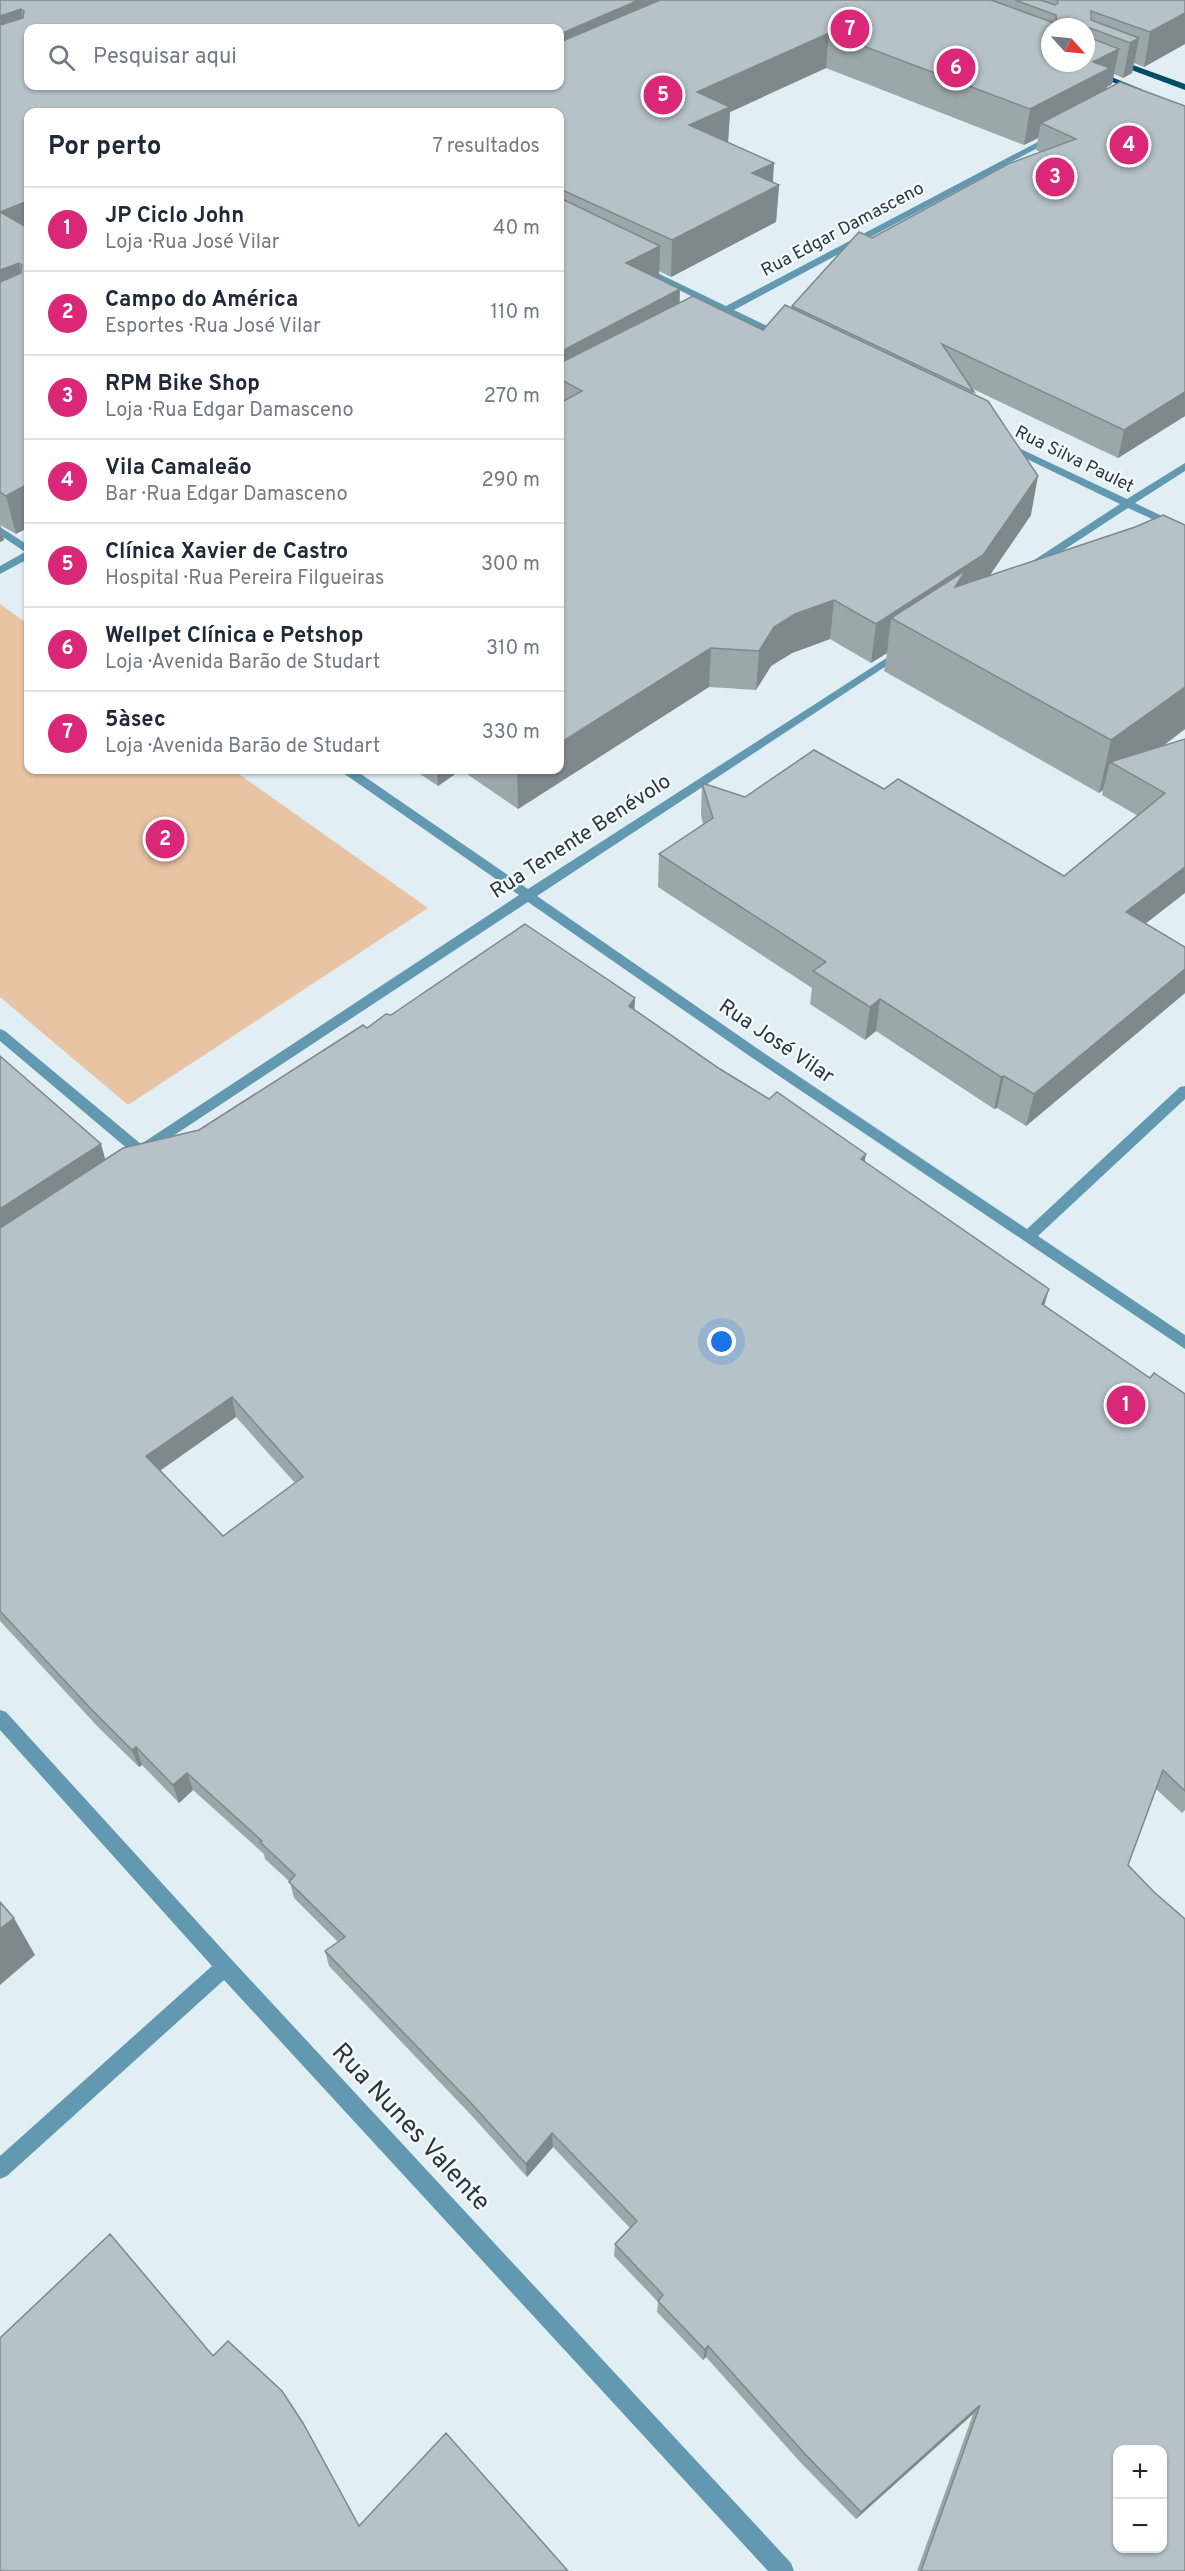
<!DOCTYPE html>
<html lang="pt">
<meta charset="utf-8">
<style>
:root{--surface:#fff;--page:#f2f2f3;--text:#1f2937;--muted:#747a83;--line:#e0e1e3;--accent:#db2777}
body{margin:0;font-family:Overpass,sans-serif;background:var(--page);color:var(--text)}
.controls{position:absolute;right:18px;bottom:18px;display:grid;overflow:hidden;border-radius:12px;box-shadow:0 2px 4px #0004}
.controls button{width:54px;height:54px;display:grid;place-items:center;padding:0;border:0;border-bottom:2px solid var(--line);background:var(--surface);color:var(--text);font:30px sans-serif}
.compass{position:absolute;left:1041px;top:18px;width:54px;height:54px;border-radius:50%;background:var(--surface);box-shadow:0 2px 4px #0004;rotate:117deg}
.you{position:absolute;left:722px;top:1342px;width:21px;height:21px;margin:-15px;border:4px solid #fff;border-radius:50%;background:#1a73e8;box-shadow:0 0 0 9px #1a73e833}
.badge{display:grid;place-items:center;width:39px;height:39px;border-radius:50%;background:var(--accent);color:#fff;font-size:20px;font-weight:700}
.pin{position:absolute;translate:-50% -50%;border:3px solid #fff;box-shadow:0 2px 6px #0006}
.list{margin:0;padding:0;list-style:none}
h2{display:flex;justify-content:space-between;align-items:center;height:78px;margin:0;padding:0 24px;font-size:26px}
h2 small{font-size:20px;font-weight:400;color:var(--muted)}
.list li{display:grid;grid-template-columns:39px 1fr auto;gap:18px;align-items:center;box-sizing:border-box;height:84px;padding:0 24px;border-top:2px solid var(--line)}
.list b{display:block;font-size:22px;white-space:nowrap}
.list p{margin:0;font-size:20px;white-space:nowrap;color:var(--muted)}
.list em{font-size:20px;font-style:normal;color:var(--muted)}
.icon{flex:none;width:33px;height:33px;fill:none;stroke:currentColor;stroke-width:2;stroke-linecap:round;stroke-linejoin:round}
.map{position:relative;flex:none;width:1185px;height:2571px;overflow:hidden}
.search{position:absolute;background:var(--surface);box-shadow:0 2px 4px #0004;left:24px;top:24px;width:540px;height:66px;display:flex;align-items:center;gap:15px;box-sizing:border-box;padding:0 21px;border-radius:12px;color:var(--muted);font-size:22px}
.panel{position:absolute;background:var(--surface);box-shadow:0 2px 4px #0004;left:24px;top:108px;width:540px;height:666px;border-radius:12px}
.map>svg:first-child{display:block}
</style>
<div class="map">
<svg width="1185" height="2571" viewBox="0 0 1185 2571">
<rect width="100%" height="100%" fill="#e1eff5"/>
<path fill="#e9c4a4" d="M0,604L28,624V770H233L428,908L128,1105L0,997Z"/>
<g fill="none" stroke-linecap="round" stroke-linejoin="round">
<path fill="#6299b0" fill-rule="evenodd" d="M1051,135L1058,137L734,310L786,335V339H780L727,313L719,314V310L637,269L645,267L726,306Z
M1004,441L1127,499L1185,463V471L1135,503L1185,527V534L1128,508L1036,568H1028V564L1120,504L1000,446L999,444Z
M0,527L28,545V559L0,574V566L25,552L0,535Z
M902,648L908,651L906,653L537,896L761,1051L1027,1229L1180,1087L1185,1086V1099L1038,1236L1185,1335V1349L751,1057L528,902L141,1157L136,1156L0,1041V1029L5,1031L141,1144L519,895L343,773L341,770H355L528,889Z
M0,1710L6,1712L232,1960L791,2563L794,2571H768L224,1980L7,2176L0,2179V2156L212,1966L0,1730Z"/>
<path fill="#004e66" fill-rule="evenodd" d="M1086,48L1185,84V90L1086,53Z
M1066,63H1077L1141,89L1134,91Z"/>
</g>
<path fill="#9ca7ac" fill-rule="evenodd" d="M0,0H1185V44L1144,67L1134,63L1132,73L1123,78L1114,74L1112,84L1107,87L1106,89L1185,416L1118,458L971,388L1031,515L990,575L1185,525V729L1162,747L1185,739L1145,924L1185,947V993L1026,1126L997,1108L994,1109L876,1031L865,1040L810,1004L812,988L658,887L659,854L703,824L701,815L702,783L745,797L884,789L1064,876L1138,816L1102,795L1103,790L1099,793L884,671L887,653L871,663L830,639L792,653L771,666L756,690L709,687L518,809L461,770L438,786L414,770H560V112H28L16,534L0,525L4,540L0,542ZM1050,27H1086V63ZM28,28H560V86H28ZM826,68L1024,145L1038,138L1036,150L1040,152L872,238L792,306V309L763,330L680,302L659,279V271L671,277L776,222L779,185L773,183L774,163L728,143L730,112Z
M634,1010L720,1069L769,1099L866,1154L864,1162L1044,1305L1150,1378L1185,1394V1810L1182,1813L1156,1789L1128,1865L1185,2571H917L973,2414L856,2519L801,2463L706,2357L703,2360L657,2312L658,2302L614,2256L615,2244L630,2228L553,2147L527,2177L473,2117L329,1966L325,1951L338,1942L294,1898L290,1882L265,1859L264,1854L193,1790L179,1803L142,1765L139,1767L98,1727L0,1621V1056L105,1160L199,1130L367,1028L391,1015ZM236,1417L295,1483L223,1536L160,1471Z"/>
<path fill="#7f888c" d="M639,0H718L560,69V34Z
M21,9L27,44L0,53V16Z
M1185,13V44L1144,67L1150,32Z
M829,33L826,68L730,112L728,142L689,125L697,92Z
M1139,38L1132,73L1123,78L1130,43Z
M1119,49L1112,84L1107,87L1104,104L1041,123L1038,138L1024,145L1030,109L1093,62Z
M774,163L772,188L779,185L776,222L671,277L672,240L752,173Z
M28,201V241L0,212Z
M660,246L659,283L626,263Z
M19,263L27,300L0,311V270Z
M680,289L679,327L560,379V352Z
M1185,392V416L1118,458L1124,430Z
M1038,476L1031,515L977,594L891,618L887,653L871,663L876,624Z
M28,484V528L16,534L6,496Z
M0,524L4,540L0,542Z
M834,600L830,639L792,653L771,666L756,690L759,651L774,627L795,614Z
M711,648L709,687L518,809L517,770H560V743Z
M1185,687V729L1127,772L1110,762L1103,790L1099,793L1111,740Z
M437,770H461L438,786Z
M1185,867V893L1118,945L1126,912Z
M1185,969V993L1026,1126L1034,1094Z
M635,998L634,1020L629,1006Z
M880,999L876,1031L865,1040L870,1007Z
M1004,1076L997,1108L994,1109L1001,1077Z
M101,1144L107,1165L0,1235V1209Z
M866,1154L862,1176L861,1159Z
M1049,1289L1043,1310L1042,1304Z
M232,1397L236,1417L152,1476L146,1456Z
M136,1747L142,1765L139,1767L132,1750Z
M187,1773L193,1790L179,1803L173,1785Z
M14,1918L35,1955L0,1985V1929Z
M552,2133L553,2147L527,2177L526,2164Z
M708,2346L706,2357L703,2360L705,2350Z
M980,2405L973,2414L856,2519L861,2512Z"/>
<path fill="#b5c2c8" stroke="#7f888c" stroke-width="1.5" fill-rule="evenodd" d="M0,0H639L560,34V28H28V86H560V42L660,0H991L1057,24L1056,15L1015,0H1040L1055,5L1058,3L1057,0H1185V13L1150,32L1091,11V20L1139,38L1130,43L1085,26L1050,27V63H1086V36L1119,49L1093,62L1110,68L1030,109L829,33L697,92L730,107L689,125L774,163L752,173L779,185L672,240L560,189V112H28V201L0,212V25L23,18L24,11L21,9L0,16Z
M1120,82L1185,106V392L1124,430L942,344L974,392L792,306L859,232L872,238L1008,164L1076,139L1041,123Z
M560,198L660,246L626,263L680,289L560,352Z
M0,212L28,228V484L6,496L0,492V282L21,273L22,265L19,263L0,270Z
M693,296L763,330L785,305L988,401L1038,476L983,555L876,624L834,600L795,614L774,627L759,651L711,648L560,743V403L582,391L560,379V363Z
M1163,515L1185,525V687L1111,740L891,618L966,570L955,587L1135,527Z
M1185,739V867L1126,912L1185,947V969L1034,1094L1004,1076L1001,1077L880,999L870,1007L813,971L826,962L659,854L713,818L702,783L745,797L814,750L884,789L898,779L1064,876L1165,793L1110,762Z
M525,924L635,998L629,1006L720,1069L769,1099L777,1092L866,1154L861,1159L1049,1289L1042,1304L1150,1378L1154,1373L1185,1394V1791L1163,1770L1128,1865L1154,1892L1185,1919V2571H921L980,2405L861,2512L805,2454L708,2346L705,2350L658,2301L663,2295L615,2244L637,2221L552,2133L526,2164L471,2103L325,1951L345,1937L289,1882L295,1875L260,1842L262,1841L187,1773L173,1785L136,1747L132,1750L91,1709L0,1611V1228L123,1148L199,1130L363,1025L367,1028L386,1014L391,1015ZM232,1397L303,1477L223,1536L146,1456ZM1118,2450H1162V2548H1118Z
M0,1056L101,1144L0,1209Z
M0,1902L14,1918L0,1929Z
M110,2234L213,2356L228,2341L282,2391L303,2423L359,2526L446,2433L568,2571H0V2338Z"/>
<g text-anchor="middle" dominant-baseline="central" stroke-width="4.5" stroke-linejoin="round" paint-order="stroke">
<g font-size="18" fill="#303537" stroke="#f3fbff">
<text transform="translate(843 230) rotate(-28)">Rua Edgar Damasceno</text>
<text transform="translate(1074 460) rotate(26)">Rua Silva Paulet</text>
</g>
<g font-size="21" fill="#303537" stroke="#f3fbff">
<text transform="translate(581 837) rotate(-33)">Rua Tenente Benévolo</text>
<text transform="translate(776 1042) rotate(34)">Rua José Vilar</text>
</g>
<g font-size="26" fill="#303537" stroke="#f3fbff">
<text transform="translate(410 2128) rotate(47)">Rua Nunes Valente</text>
</g>
</g>
</svg>
<div class="controls">
<button>+</button>
<button>−</button>
</div>
<svg class="compass" viewBox="-18 -18 36 36"><path d="M0-13l5 13h-10z" fill="#e53935"/><path d="M0 13l5-13h-10z" fill="#747a83"/></svg>
<div class="you"></div>
<div class="pin badge" style="left:1126px;top:1405px">1</div>
<div class="pin badge" style="left:165px;top:839px">2</div>
<div class="pin badge" style="left:1055px;top:177px">3</div>
<div class="pin badge" style="left:1129px;top:145px">4</div>
<div class="pin badge" style="left:663px;top:95px">5</div>
<div class="pin badge" style="left:956px;top:68px">6</div>
<div class="pin badge" style="left:850px;top:29px">7</div>
<div class="search"><svg class="icon" aria-label="search" viewBox="0 0 24 24"><circle cx="10" cy="10" r="6"/><path d="M15 15l6 6"/></svg>Pesquisar aqui</div>
<section class="panel">
<h2>Por perto<small>7 resultados</small></h2>
<ul class="list">
<li><span class="badge">1</span><div><b>JP Ciclo John</b><p>Loja · Rua José Vilar</p></div><em>40 m</em></li>
<li><span class="badge">2</span><div><b>Campo do América</b><p>Esportes · Rua José Vilar</p></div><em>110 m</em></li>
<li><span class="badge">3</span><div><b>RPM Bike Shop</b><p>Loja · Rua Edgar Damasceno</p></div><em>270 m</em></li>
<li><span class="badge">4</span><div><b>Vila Camaleão</b><p>Bar · Rua Edgar Damasceno</p></div><em>290 m</em></li>
<li><span class="badge">5</span><div><b>Clínica Xavier de Castro</b><p>Hospital · Rua Pereira Filgueiras</p></div><em>300 m</em></li>
<li><span class="badge">6</span><div><b>Wellpet Clínica e Petshop</b><p>Loja · Avenida Barão de Studart</p></div><em>310 m</em></li>
<li><span class="badge">7</span><div><b>5àsec</b><p>Loja · Avenida Barão de Studart</p></div><em>330 m</em></li>
</ul>
</section>
</div>
